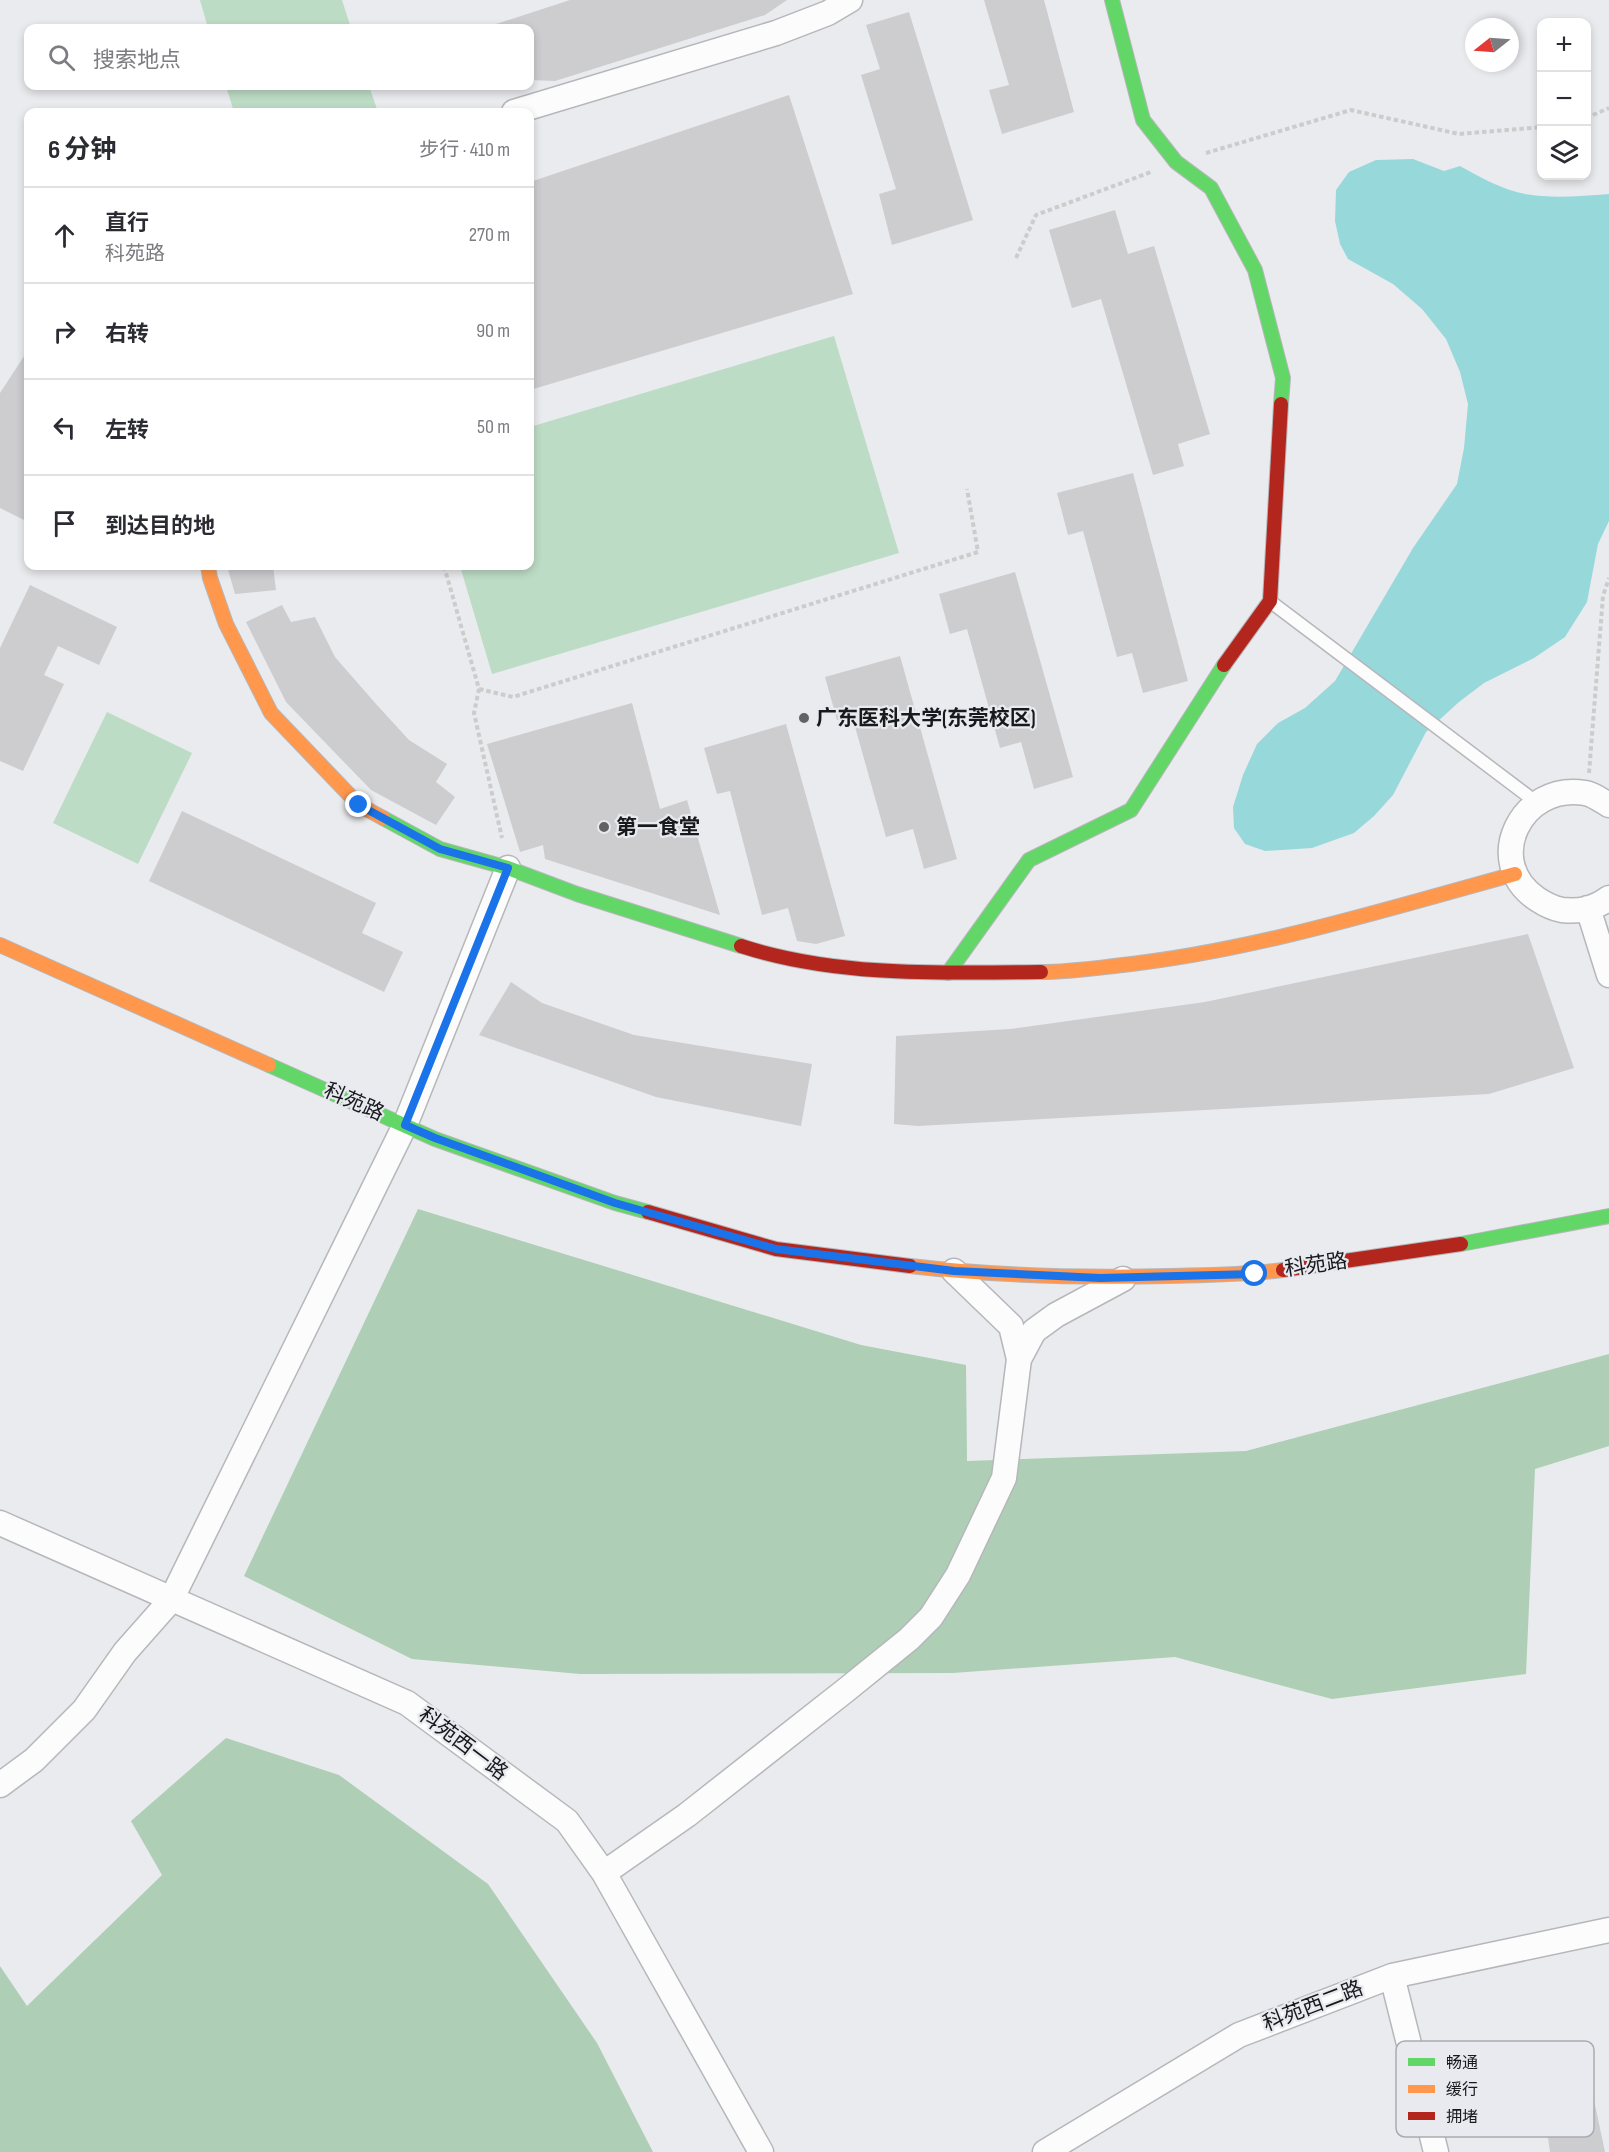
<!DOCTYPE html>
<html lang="zh">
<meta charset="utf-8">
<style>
:root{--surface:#fff;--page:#f7f7f7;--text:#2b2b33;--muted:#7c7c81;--line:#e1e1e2}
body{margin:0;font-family:"Sofia Sans Condensed","Noto Sans SC",sans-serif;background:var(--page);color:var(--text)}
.controls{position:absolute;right:18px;top:18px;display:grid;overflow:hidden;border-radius:12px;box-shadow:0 3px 9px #0003}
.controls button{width:54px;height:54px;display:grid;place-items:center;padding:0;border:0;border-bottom:2px solid var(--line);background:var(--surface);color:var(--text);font:30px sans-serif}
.compass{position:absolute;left:1465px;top:18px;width:54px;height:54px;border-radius:50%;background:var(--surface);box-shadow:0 3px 9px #0003;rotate:253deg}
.stop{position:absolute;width:18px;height:18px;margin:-14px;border:4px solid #1a73e8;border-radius:50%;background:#fff}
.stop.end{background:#1a73e8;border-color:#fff;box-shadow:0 2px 6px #0008}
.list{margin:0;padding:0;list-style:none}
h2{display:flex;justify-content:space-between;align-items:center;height:78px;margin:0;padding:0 24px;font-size:26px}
h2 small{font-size:20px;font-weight:400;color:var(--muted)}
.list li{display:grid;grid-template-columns:39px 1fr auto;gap:18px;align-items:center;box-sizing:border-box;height:96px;padding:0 24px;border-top:2px solid var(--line)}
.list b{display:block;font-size:22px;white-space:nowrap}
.list p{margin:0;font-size:20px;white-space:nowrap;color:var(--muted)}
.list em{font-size:20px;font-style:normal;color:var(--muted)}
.icon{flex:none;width:33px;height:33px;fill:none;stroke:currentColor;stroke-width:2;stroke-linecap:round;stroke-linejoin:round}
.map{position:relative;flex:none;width:1609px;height:2152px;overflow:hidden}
.search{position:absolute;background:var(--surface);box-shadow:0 3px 9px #0003;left:24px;top:24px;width:510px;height:66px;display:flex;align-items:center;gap:15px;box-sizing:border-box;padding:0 21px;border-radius:12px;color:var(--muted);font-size:22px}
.panel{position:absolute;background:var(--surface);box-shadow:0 3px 9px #0003;left:24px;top:108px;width:510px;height:462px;border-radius:12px}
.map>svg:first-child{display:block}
</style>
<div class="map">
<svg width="1609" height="2152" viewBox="0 0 1609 2152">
<rect width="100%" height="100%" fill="#eaebee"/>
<path fill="#bddcc5" d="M200,0H342L351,28H208Z
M226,86H369L378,112H234Z
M834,336L899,553L492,674L460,566H530V427Z
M107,712L192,753L138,864L53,823Z"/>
<path fill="#aeceb6" d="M418,1209L861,1345L966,1365L967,1461L1246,1451L1609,1354V1446L1535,1469L1526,1674L1332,1699L1175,1657L953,1673L580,1674L412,1659L244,1576Z
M226,1738L339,1775L488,1884L597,2043L653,2152H0V1966L27,2006L162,1875L131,1821Z"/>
<path fill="#97d8db" d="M1413,159L1444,171L1460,166C1480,177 1503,190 1525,194C1552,199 1582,196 1609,194V521L1598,544L1587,602L1565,637L1534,658L1484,683L1459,702L1426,732L1393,795L1374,816L1354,833L1312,848L1265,851L1245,844L1234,828L1233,807L1243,775L1257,744L1278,723L1305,708L1335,681L1413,548L1457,484L1464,448L1468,404L1460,372L1446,339L1422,309L1393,284L1348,259L1340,244L1335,221L1336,190L1349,172L1376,160Z"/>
<path fill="#cdcdd0" d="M570,0H787L765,15L555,81L530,80V28H494L493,25Z
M984,0H1044L1074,112L1002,134L989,90L1009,85Z
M909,12L973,220L892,245L879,194L896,189L861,75L880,69L866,25Z
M789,95L853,294L530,390V182Z
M1115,210L1128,254L1154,246L1210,434L1178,444L1184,466L1153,475L1101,299L1072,308L1049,230Z
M28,350V522L0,508V393Z
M1133,473L1188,681L1143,693L1132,653L1117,657L1083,531L1068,535L1057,493Z
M227,566H273L276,590L235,594Z
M1015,572L1073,777L1034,789L1021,742L1000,748L967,629L950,634L939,594Z
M30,585L117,627L99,665L58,646L44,675L64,684L23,771L0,761V648Z
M282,605L291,622L315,617L335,657L376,704L409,740L447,764L436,782L455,797L436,825L371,790L286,702L246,622Z
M900,656L957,859L924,869L913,829L886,837L852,716L837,720L825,677Z
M632,703L660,809L687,800L720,915L545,859L543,845L520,852L487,744Z
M786,724L845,936L816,944L797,941L788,908L762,915L730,791L717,794L704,748Z
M182,811L376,903L362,933L403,952L384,992L149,881Z
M1528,934L1574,1068L1489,1094L918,1126L894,1124L896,1036L1010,1029L1205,1002Z
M511,982L542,1003L634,1035L812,1064L801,1126L656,1097L479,1035Z
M1530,2098L1572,2123L1578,2106L1594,2100L1605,2152H1550L1548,2138L1514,2119Z"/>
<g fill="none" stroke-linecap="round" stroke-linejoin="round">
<g stroke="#b6b7ba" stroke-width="15">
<path id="lane" d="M1271,602L1536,802"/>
</g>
<g stroke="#b6b7ba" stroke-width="27">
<path id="street" d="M514,112L776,33L828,13L850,0
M1609,805C1602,801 1593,794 1585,793C1521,782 1482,862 1537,899C1546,905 1552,908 1562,910C1580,912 1594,909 1609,898
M1588,908L1609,975
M954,1271L1011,1326L1019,1359
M0,1523L407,1703L567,1821L604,1873L761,2152
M0,1785L34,1760L84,1710L125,1652L171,1600L405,1125L508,868
M604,1873L687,1815L846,1690L909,1639L931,1617L958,1575L1004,1478L1019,1359L1034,1331L1056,1315L1123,1279
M1392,1976L1436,2152
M1045,2152L1239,2035L1392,1976L1609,1930"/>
</g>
<g stroke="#b6b7ba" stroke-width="16">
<path id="fast" d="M1112,0L1143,120L1176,162L1211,188L1255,270L1283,378L1281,404
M383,818L440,849L508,868L577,894L741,946
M948,973L1029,860L1131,810L1224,665
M269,1065L435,1139L615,1203L648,1212
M1461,1244L1609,1216"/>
</g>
<g stroke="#b6b7ba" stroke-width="16">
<path id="slow" d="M208,566L210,578L226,624L271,713L359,805L383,818
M0,945L269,1065
M1041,972C1069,972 1096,968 1123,965C1257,950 1386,909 1515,874
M910,1266C996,1276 1082,1278 1168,1276C1207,1275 1245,1275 1283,1270"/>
</g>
<g stroke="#b6b7ba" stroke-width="16">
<path id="jam" d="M1224,665L1270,601L1281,404
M741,946C837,977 942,973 1041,972
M648,1212L776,1249L910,1266
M1283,1270L1461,1244"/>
</g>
<path stroke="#ccc" stroke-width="4" stroke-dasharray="4.5 3" stroke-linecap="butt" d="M1586,118L1609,108
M1206,153L1351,110L1459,134L1542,127
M1016,258L1036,215L1151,172
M444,566L479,689L474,713L502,838
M479,689L513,697L978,552L967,489
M1589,773L1603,596L1609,578"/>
<use href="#lane" stroke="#fcfcfc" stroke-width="12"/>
<use href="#street" stroke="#fcfcfc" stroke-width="24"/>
<use href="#fast" stroke="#63d668" stroke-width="14"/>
<use href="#slow" stroke="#ff974d" stroke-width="14"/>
<use href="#jam" stroke="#b3261e" stroke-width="14"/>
</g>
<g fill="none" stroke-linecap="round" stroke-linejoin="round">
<path stroke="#1a73e8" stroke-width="8" d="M359,805L440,849L508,868L405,1125L435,1138L615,1203L776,1249L954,1271L1100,1278L1255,1274"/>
</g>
<g fill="#626265" stroke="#e8eaf0" stroke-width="2">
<circle cx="804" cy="718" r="6"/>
<circle cx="604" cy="827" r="6"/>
</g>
<g text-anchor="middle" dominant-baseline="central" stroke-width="4.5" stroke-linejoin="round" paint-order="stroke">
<g font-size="21" font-weight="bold" fill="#18191b" stroke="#e8eaf0" text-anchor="start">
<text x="816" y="718">广东医科大学(东莞校区)</text>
<text x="616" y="827">第一食堂</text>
</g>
<g font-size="21" fill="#18191b" stroke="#e8eaf0">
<text transform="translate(354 1102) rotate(24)">科苑路</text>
<text transform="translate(1316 1265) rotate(-8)">科苑路</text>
<text transform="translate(463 1744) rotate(37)">科苑西一路</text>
<text transform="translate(1313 2006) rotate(-21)">科苑西二路</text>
</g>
</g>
<rect x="1396" y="2041" width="198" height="96" rx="9" fill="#e8eaf0" stroke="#aaabb0" stroke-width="1.5"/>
<rect x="1408" y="2058" width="27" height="8" fill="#63d668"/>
<rect x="1408" y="2085" width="27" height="8" fill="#ff974d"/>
<rect x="1408" y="2112" width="27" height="8" fill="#b3261e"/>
<g font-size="16" fill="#18191b">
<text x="1446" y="2068">畅通</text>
<text x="1446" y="2095">缓行</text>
<text x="1446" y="2122">拥堵</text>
</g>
</svg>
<div class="controls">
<button>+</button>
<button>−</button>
<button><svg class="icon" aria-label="layers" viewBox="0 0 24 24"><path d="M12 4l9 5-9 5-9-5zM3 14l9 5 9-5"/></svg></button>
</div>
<svg class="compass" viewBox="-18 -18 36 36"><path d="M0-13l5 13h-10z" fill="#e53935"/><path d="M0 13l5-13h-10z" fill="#7c7c81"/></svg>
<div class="stop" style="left:1255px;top:1274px"></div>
<div class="stop end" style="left:359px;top:805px"></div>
<div class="search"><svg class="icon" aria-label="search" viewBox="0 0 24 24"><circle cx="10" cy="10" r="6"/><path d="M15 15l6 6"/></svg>搜索地点</div>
<section class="panel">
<h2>6 分钟<small>步行 · 410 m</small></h2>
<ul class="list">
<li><svg class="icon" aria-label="ahead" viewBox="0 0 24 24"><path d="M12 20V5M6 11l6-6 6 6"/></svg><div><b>直行</b><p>科苑路</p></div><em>270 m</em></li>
<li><svg class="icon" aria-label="right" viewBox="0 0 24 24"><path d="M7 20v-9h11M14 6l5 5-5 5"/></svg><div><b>右转</b></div><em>90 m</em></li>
<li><svg class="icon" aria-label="left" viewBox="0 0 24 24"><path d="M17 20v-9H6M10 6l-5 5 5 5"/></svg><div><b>左转</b></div><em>50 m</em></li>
<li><svg class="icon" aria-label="arrive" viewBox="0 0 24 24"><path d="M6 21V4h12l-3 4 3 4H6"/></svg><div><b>到达目的地</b></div></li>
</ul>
</section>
</div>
